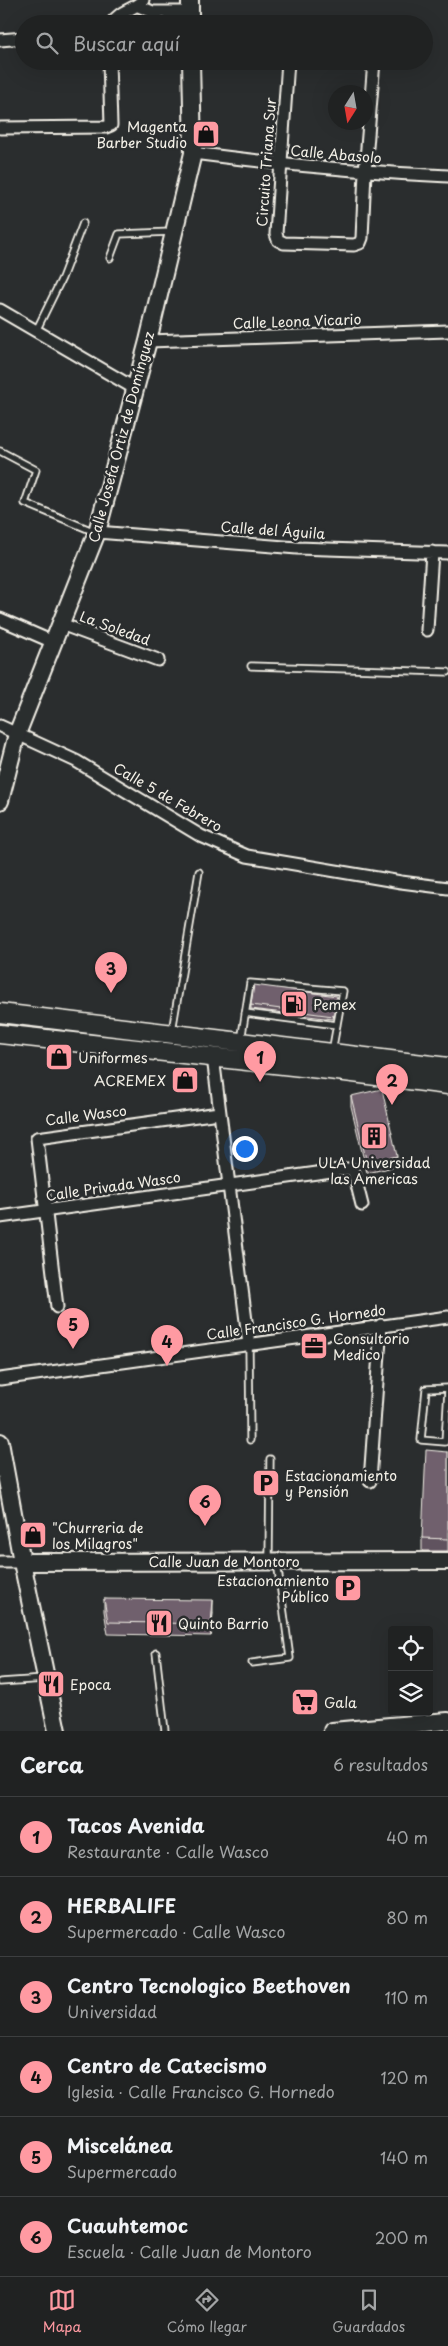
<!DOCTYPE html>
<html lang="es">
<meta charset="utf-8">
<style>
:root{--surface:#202222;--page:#282a2a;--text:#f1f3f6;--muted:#a2a4a5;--line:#3d3f40;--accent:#ff9aa2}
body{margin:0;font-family:"Playpen Sans",sans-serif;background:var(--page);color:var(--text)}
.controls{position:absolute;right:15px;bottom:15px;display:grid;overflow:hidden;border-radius:5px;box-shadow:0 5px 20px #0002}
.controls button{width:45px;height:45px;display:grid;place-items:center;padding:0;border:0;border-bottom:1px solid var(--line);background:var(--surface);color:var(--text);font:25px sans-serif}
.compass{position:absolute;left:328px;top:85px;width:45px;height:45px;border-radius:50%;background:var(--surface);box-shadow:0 5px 20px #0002;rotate:191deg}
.you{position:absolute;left:244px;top:1148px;width:18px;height:18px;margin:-12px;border:4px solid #fff;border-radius:50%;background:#1a73e8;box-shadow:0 0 0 8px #1a73e833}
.badge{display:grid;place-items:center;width:32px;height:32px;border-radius:50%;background:var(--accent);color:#111;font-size:16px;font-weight:700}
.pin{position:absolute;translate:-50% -41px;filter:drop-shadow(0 1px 2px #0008)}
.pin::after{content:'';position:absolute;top:26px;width:18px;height:15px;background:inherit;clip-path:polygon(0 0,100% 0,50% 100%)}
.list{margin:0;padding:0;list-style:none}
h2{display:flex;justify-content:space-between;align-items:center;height:65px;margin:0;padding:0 20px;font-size:21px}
h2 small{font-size:16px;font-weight:400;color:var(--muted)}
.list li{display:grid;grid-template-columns:32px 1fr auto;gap:15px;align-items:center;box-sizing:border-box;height:80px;padding:0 20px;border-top:1px solid var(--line)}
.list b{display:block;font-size:19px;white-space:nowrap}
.list p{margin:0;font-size:16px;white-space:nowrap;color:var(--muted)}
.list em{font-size:16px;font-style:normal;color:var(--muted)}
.icon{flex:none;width:28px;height:28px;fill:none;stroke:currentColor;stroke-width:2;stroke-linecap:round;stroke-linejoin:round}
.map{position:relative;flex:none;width:448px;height:1731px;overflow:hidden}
.search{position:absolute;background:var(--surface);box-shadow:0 5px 20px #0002;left:15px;right:15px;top:15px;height:55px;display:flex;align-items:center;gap:12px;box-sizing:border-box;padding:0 18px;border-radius:28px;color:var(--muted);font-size:19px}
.sheet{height:545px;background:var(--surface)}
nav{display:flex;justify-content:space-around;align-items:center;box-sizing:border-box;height:70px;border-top:1px solid var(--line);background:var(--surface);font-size:14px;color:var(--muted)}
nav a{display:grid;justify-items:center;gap:2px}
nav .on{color:var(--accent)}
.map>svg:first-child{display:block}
</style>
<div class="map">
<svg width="448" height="1731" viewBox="0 0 448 1731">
<rect width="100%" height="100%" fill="#2a2d2e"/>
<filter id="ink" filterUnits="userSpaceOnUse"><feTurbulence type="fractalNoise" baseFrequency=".02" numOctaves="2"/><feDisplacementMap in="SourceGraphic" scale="10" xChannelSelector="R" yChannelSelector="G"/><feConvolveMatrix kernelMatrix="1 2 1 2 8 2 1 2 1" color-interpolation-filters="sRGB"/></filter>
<g filter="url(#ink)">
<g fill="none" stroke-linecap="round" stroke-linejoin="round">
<g stroke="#f4f1e8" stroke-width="9">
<path id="lane" d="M110,258L119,234L172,232
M36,331L62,278L83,223
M0,451L36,470L25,503L95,532
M251,666L448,672
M245,1013L337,1025
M172,1031L199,872
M241,1041L250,983L343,991L332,1052
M249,1345L250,1440
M448,1388L426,1389L421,1440L445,1442L448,1390
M269,1559L270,1459
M156,1653L165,1731
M252,1663L290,1658L277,1562
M0,1682L45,1679"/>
</g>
<g stroke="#f4f1e8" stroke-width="15">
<path id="street" d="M138,6L153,12H190
M111,24C121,9 133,11 143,0
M0,40L24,38
M288,61L276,234L278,240L284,243L354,245L360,243L362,238L365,172L374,61
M0,128L106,127L111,125L109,61
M193,153C278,164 362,172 448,176
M0,310L134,388
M148,341L448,331
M97,532L297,548L448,553
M0,619L53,642
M61,624L158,660
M427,630L432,552
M0,726L76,761L201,836L247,856L401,882L448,888
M213,1057L249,1345
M0,1217L346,1169H351L354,1173L362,1205
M57,1307L37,1138L219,1113
M0,1379L448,1317
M370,1481L381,1325
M0,1562H22"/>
</g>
<g stroke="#f4f1e8" stroke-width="20">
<path id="secondary" d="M190,0V24
M0,801L17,734L97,532L148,341L193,153L191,61
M0,1442L22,1562L57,1731
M22,1562L448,1561
M332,1731L448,1721"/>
</g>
<g stroke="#f4f1e8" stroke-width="21">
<path id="primary" d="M0,1013L448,1067
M0,1034L329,1070L448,1085"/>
</g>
<use href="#lane" stroke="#2a2d2e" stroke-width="5.5"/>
<use href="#street" stroke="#2a2d2e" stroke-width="11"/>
<use href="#secondary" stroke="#2a2d2e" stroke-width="16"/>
<use href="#primary" stroke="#2a2d2e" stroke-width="18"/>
</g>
<path fill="#60535e" stroke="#f4f1e8" d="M337,999L333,1019L251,1009V1005Z
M351,1096L397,1166L367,1173L351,1106Z
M448,1452V1551H422V1538Z
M104,1599L213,1612L211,1636L108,1634L104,1611Z"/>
<path fill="#4e444c" stroke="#f4f1e8" d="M397,1156V1166L367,1173V1163Z
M213,1600V1612L211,1636V1624Z"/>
<path fill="#70616d" stroke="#f4f1e8" d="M254,985L337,996L333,1016L251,1005Z
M382,1089L397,1156L367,1163L351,1096Z
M426,1450L448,1452V1539L422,1538Z
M104,1599L213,1600L211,1624L108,1622Z"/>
</g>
<defs>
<g id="shop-square" transform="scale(1.4375)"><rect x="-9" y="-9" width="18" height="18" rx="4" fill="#ff9aa2" stroke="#2a2d2e"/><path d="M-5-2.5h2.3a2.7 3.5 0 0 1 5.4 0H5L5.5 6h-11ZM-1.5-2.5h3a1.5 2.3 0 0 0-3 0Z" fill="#111"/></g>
<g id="fuel-square" transform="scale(1.4375)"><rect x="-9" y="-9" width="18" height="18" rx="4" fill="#ff9aa2" stroke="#2a2d2e"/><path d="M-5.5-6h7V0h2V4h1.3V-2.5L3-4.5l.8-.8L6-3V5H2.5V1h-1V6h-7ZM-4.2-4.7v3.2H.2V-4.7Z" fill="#111"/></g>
<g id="building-square" transform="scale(1.4375)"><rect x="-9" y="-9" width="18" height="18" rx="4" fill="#ff9aa2" stroke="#2a2d2e"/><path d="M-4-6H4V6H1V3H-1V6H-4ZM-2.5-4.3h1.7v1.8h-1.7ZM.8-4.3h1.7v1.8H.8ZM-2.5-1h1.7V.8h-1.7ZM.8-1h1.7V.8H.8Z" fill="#111"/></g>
<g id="office-square" transform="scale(1.4375)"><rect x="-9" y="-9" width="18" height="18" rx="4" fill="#ff9aa2" stroke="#2a2d2e"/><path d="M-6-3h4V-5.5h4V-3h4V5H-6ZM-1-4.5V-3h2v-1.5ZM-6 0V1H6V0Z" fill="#111"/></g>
<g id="parking-square" transform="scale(1.4375)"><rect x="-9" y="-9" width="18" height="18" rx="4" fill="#ff9aa2" stroke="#2a2d2e"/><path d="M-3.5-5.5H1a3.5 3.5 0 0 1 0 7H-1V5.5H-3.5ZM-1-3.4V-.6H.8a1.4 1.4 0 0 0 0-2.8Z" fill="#111"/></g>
<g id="restaurant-square" transform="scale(1.4375)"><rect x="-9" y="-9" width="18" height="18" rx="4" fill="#ff9aa2" stroke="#2a2d2e"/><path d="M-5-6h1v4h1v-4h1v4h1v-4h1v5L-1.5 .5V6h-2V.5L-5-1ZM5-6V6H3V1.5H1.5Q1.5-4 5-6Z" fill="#111"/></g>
<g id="supermarket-square" transform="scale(1.4375)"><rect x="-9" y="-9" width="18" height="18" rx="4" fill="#ff9aa2" stroke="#2a2d2e"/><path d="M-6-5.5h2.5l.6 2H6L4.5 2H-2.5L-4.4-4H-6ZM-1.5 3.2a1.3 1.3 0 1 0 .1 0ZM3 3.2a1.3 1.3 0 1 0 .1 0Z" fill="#111"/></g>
</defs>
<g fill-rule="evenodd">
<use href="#shop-square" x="206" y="134"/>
<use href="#fuel-square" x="294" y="1004"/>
<use href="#shop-square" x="59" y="1057"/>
<use href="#shop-square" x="185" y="1080"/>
<use href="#building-square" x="374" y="1136"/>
<use href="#office-square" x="314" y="1346"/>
<use href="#parking-square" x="266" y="1483"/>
<use href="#shop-square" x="33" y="1535"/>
<use href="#parking-square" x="348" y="1588"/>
<use href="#restaurant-square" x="159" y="1623"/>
<use href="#restaurant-square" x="51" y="1684"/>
<use href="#supermarket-square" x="305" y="1702"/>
</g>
<g text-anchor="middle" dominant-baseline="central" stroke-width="5" stroke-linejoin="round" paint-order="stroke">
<g font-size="14" fill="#f4f1e8" stroke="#2a2d2e" text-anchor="start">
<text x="187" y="126" text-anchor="end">Magenta<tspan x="187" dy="16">Barber Studio</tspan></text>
<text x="313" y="1004">Pemex</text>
<text x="78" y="1057">Uniformes</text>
<text x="166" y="1080" text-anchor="end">ACREMEX</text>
<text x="374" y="1162" text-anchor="middle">ULA Universidad<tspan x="374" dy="16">las Americas</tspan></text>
<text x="333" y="1338">Consultorio<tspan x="333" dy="16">Medico</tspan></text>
<text x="285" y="1475">Estacionamiento<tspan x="285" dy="16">y Pensión</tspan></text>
<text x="52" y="1527">"Churreria de<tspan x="52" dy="16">los Milagros"</tspan></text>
<text x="329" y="1580" text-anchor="end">Estacionamiento<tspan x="329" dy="16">Público</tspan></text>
<text x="178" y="1623">Quinto Barrio</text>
<text x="70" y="1684">Epoca</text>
<text x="324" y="1702">Gala</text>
</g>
<g font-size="14" fill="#f4f1e8" stroke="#2a2d2e">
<text transform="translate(336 154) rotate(5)">Calle Abasolo</text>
<text transform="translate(266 162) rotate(-86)">Circuito Triana Sur</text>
<text transform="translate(297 321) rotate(-2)">Calle Leona Vicario</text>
<text transform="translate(121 437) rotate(-75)">Calle Josefa Ortiz de Domínguez</text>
<text transform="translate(273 530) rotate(4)">Calle del Águila</text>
<text transform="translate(115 628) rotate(20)">La Soledad</text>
<text transform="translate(168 797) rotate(30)">Calle 5 de Febrero</text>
<text transform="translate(86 1115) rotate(-7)">Calle Wasco</text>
<text transform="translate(113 1186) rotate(-8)">Calle Privada Wasco</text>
<text transform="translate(296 1322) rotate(-8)">Calle Francisco G. Hornedo</text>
<text x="224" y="1561">Calle Juan de Montoro</text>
</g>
</g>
</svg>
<div class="controls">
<button><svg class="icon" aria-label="locate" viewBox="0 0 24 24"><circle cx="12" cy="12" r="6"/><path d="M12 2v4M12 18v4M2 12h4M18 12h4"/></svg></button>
<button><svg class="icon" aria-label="layers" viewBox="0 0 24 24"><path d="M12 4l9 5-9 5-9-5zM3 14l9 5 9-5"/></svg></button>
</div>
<svg class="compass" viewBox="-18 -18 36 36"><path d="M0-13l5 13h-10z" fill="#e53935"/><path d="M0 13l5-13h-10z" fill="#a2a4a5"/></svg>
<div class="you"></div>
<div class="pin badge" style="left:260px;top:1082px">1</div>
<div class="pin badge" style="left:392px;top:1105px">2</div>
<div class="pin badge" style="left:111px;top:993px">3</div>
<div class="pin badge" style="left:167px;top:1366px">4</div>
<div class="pin badge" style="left:73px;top:1349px">5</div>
<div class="pin badge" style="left:205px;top:1526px">6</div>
<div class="search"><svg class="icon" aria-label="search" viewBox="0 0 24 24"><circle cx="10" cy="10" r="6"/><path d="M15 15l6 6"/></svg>Buscar aquí</div>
</div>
<section class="sheet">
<h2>Cerca<small>6 resultados</small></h2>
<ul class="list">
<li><span class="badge">1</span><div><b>Tacos Avenida</b><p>Restaurante · Calle Wasco</p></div><em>40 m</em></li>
<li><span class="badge">2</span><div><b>HERBALIFE</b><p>Supermercado · Calle Wasco</p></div><em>80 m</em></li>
<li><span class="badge">3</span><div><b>Centro Tecnologico Beethoven</b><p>Universidad</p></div><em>110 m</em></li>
<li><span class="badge">4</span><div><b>Centro de Catecismo</b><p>Iglesia · Calle Francisco G. Hornedo</p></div><em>120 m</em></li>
<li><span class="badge">5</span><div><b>Miscelánea</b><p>Supermercado</p></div><em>140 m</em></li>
<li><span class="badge">6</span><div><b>Cuauhtemoc</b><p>Escuela · Calle Juan de Montoro</p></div><em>200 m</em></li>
</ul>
</section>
<nav>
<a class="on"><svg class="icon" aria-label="map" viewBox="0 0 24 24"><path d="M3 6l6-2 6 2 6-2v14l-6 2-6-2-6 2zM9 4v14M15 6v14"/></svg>Mapa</a>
<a><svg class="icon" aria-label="directions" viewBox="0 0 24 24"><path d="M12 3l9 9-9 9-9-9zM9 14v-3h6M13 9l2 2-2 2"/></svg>Cómo llegar</a>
<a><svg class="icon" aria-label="saved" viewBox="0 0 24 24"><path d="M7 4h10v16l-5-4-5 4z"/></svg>Guardados</a>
</nav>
